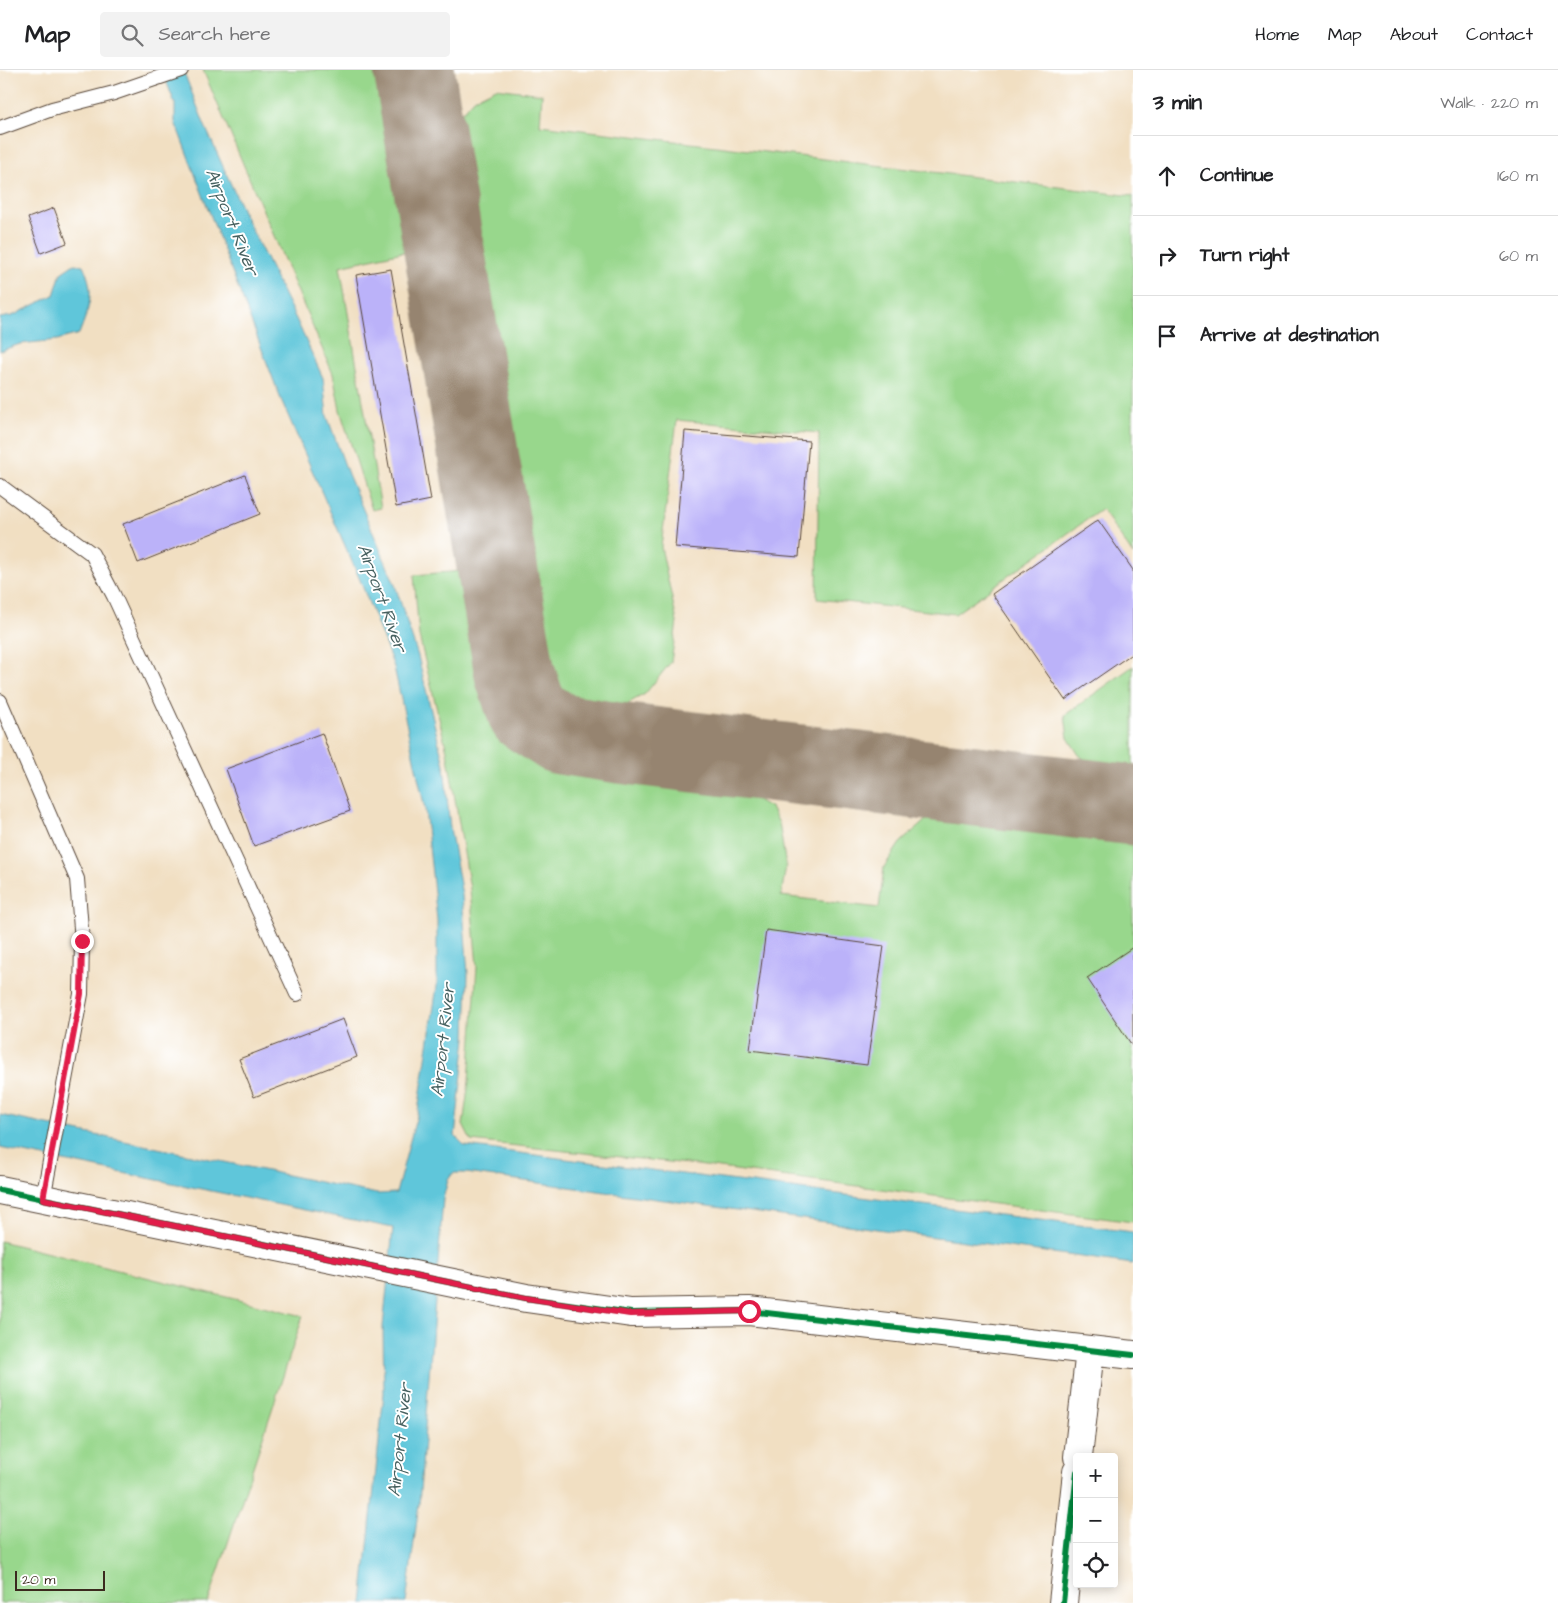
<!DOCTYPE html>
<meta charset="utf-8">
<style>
:root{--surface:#fff;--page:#f2f2f2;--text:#202124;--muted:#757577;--line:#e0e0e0}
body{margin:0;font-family:"Architects Daughter",sans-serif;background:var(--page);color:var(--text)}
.controls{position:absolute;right:15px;bottom:15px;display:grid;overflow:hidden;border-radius:5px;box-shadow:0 2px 12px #0003}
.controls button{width:45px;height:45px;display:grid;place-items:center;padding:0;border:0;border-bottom:1px solid var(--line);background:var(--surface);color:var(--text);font:25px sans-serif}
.scale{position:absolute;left:15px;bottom:12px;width:90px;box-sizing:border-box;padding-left:5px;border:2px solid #3b2a1e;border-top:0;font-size:14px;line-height:18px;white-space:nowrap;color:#3b2a1e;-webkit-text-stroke:4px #fff;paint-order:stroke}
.stop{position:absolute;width:15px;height:15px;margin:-11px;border:4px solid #e11d48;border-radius:50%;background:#fff}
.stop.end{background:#e11d48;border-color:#fff;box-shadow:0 1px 5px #0008}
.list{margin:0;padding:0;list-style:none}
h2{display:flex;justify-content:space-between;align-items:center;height:65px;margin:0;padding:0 20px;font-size:21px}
h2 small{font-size:16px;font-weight:400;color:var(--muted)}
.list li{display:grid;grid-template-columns:32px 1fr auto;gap:15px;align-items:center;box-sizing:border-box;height:80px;padding:0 20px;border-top:1px solid var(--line)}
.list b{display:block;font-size:19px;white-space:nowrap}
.list em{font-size:16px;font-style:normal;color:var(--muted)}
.icon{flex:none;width:28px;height:28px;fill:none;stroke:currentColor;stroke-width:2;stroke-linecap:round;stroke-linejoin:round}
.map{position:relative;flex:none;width:1133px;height:1533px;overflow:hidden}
header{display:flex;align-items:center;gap:30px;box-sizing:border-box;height:70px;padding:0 25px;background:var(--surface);border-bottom:1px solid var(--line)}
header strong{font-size:24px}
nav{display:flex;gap:28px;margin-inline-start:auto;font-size:18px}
.search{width:350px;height:45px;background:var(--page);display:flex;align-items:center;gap:12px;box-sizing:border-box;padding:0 18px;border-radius:5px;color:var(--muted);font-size:19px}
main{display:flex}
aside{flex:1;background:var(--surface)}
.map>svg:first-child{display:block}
</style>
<header>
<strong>Map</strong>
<div class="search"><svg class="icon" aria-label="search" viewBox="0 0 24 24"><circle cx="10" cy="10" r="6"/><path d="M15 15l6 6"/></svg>Search here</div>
<nav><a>Home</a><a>Map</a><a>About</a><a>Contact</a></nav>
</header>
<main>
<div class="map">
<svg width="1133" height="1533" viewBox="0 0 1133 1533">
<rect width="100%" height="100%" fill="#fff"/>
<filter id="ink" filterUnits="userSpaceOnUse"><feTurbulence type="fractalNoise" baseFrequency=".02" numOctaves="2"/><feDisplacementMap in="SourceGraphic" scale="10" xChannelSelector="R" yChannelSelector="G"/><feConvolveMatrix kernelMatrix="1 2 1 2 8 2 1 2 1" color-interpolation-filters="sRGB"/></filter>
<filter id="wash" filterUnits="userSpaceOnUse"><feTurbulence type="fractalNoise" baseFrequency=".0096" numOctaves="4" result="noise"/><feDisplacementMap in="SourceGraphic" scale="20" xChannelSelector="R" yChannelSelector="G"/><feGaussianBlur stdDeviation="1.12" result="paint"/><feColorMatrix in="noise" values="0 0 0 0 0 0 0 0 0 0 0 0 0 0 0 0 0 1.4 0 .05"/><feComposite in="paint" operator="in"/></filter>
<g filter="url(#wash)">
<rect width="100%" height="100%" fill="#f1dfc2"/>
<path fill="#98d78c" stroke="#6a8055" d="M203,0H378L407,181L340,196L381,438L372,440L340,340L333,304Z
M496,18L542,24L540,55L1133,126V485L1102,439L955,544L817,529L819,363L677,350L661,477L677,552L671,592L645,624L621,637L592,640L563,628L545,612L536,584L457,70L460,45L474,29Z
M462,501L486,618L505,663L536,684L585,703L635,706L744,722L771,738L779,753L786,796L781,826L879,838L884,797L900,773L927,749L952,744L1133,766V1152L697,1095L471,1071L463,1055L469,1011L477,896L470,819L447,681L419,566L414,505Z
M1133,596V702L1097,699L1079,685L1068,668L1065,645Z
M0,1171L303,1246L208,1533H0Z"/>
<path fill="#5ec6da" stroke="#4c787c" d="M162,0H183L205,56L246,148L297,251L323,308L327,346L348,404L394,512L418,586L444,695L450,758L462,825L468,904L466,968L455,1066L465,1076L1133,1162V1194L466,1103H453L448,1110L443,1129L419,1434L406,1533H362L384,1323L383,1257L393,1158L0,1078V1045L377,1124L396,1123L418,1041L437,916V850L425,739L394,597L360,510L280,327L175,52V34Z
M74,194L83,195C96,223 89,238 79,264L57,270L20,274L0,281V248L12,246L54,225L61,203Z"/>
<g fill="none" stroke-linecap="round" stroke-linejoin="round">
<path stroke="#968470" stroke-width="81" d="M414,0L515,604L528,643L560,664L619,673L1133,735"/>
</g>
<g id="blocks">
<path fill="#bbb2f9" d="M54,138L67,173L41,183L28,148Z
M391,199L431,430L396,437L356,205Z
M685,361L809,371L799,487L675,477Z
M245,405L260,444L138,493L123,454Z
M1098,450L1133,500V583L1065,630L992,524Z
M322,663L350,741L254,776L226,699Z
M766,860L884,876L867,995L750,980Z
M1133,877V977L1087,908Z
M343,949L357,987L254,1027L239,989Z"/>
</g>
</g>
<g filter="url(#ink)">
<use href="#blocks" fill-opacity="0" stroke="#564537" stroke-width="1"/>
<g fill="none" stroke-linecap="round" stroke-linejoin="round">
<g stroke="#564537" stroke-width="16">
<path id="service" d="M0,58L52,39L114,23L181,0
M0,416L92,484L114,526L297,924
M0,631L77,809L82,871L81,924L43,1129"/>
</g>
<g stroke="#564537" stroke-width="30">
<path id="minor" d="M0,1120L526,1228L631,1243L749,1241L1133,1285
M1078,1387L1090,1280
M1063,1533L1077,1402"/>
</g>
<use href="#service" stroke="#fff" stroke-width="14"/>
<use href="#minor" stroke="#fff" stroke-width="28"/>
<g stroke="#fff" stroke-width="9">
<path id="cycleway" d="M0,1120L526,1228L631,1243L749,1241L1133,1285
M1063,1533L1077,1402"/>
</g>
<use href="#cycleway" stroke="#00873e" stroke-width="6"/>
</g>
</g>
<g fill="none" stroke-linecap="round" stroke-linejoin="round" filter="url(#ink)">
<path stroke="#e11d48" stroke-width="6" d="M82,871L81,924L43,1129L526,1228L630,1244L749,1241"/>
</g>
<g text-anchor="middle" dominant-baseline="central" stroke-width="4" stroke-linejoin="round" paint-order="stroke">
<g font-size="18" font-style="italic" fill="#476160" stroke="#fff">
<text transform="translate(232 152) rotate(68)">Airport River</text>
<text transform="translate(382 528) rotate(70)">Airport River</text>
<text transform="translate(443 970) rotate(-84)">Airport River</text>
<text transform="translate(400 1370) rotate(-84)">Airport River</text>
</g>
</g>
</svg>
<div class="controls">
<button>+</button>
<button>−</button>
<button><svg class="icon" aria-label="locate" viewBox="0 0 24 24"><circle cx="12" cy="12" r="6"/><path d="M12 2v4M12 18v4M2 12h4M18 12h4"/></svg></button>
</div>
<div class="scale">20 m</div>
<div class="stop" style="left:749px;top:1241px"></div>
<div class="stop end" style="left:82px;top:871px"></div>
</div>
<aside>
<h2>3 min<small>Walk · 220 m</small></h2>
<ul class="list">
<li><svg class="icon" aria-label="ahead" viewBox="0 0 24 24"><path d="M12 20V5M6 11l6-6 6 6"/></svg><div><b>Continue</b></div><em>160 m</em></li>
<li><svg class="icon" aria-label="right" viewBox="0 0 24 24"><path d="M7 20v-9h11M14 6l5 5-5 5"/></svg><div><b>Turn right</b></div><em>60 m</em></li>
<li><svg class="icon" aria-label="arrive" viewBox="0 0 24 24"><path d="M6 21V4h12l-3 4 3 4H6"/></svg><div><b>Arrive at destination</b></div></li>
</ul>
</aside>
</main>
